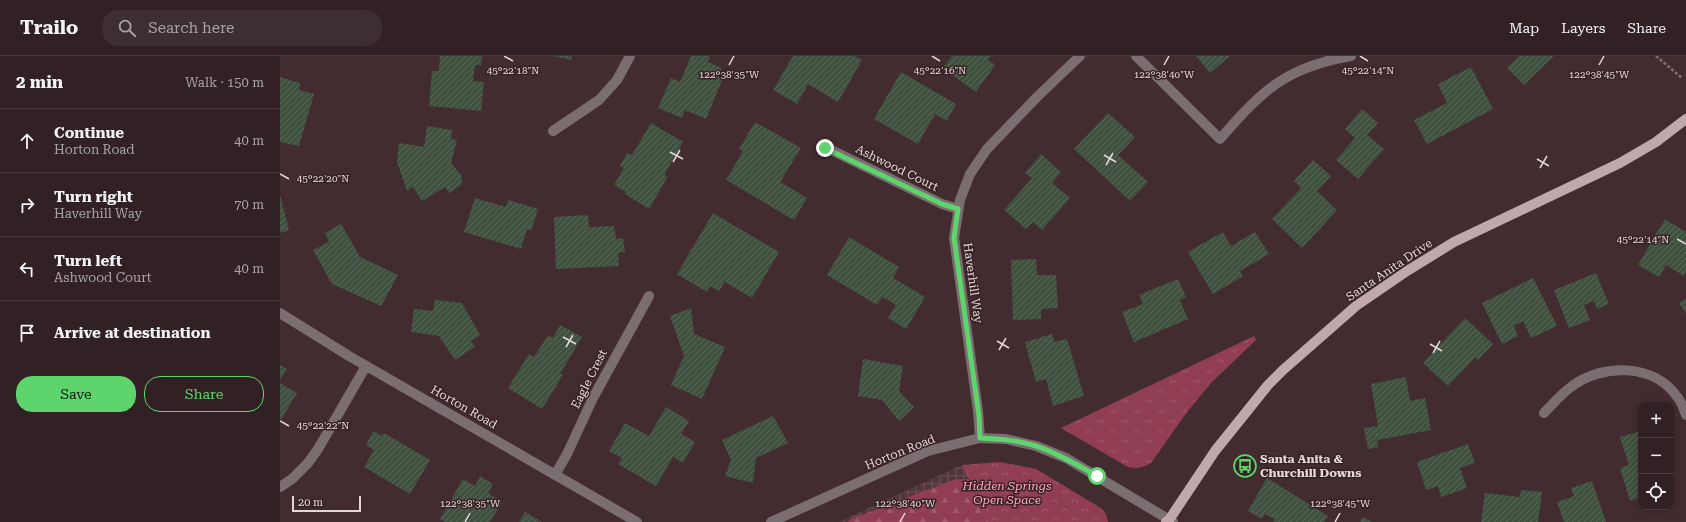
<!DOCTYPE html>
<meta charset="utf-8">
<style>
:root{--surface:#322124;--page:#3d2e31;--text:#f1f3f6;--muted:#a8a3a6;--line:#4d3e41;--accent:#5ed56c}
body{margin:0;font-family:"Roboto Serif",serif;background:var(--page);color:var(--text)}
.controls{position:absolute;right:12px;bottom:12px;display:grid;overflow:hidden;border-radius:8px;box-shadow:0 2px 10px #0003}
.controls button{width:36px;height:36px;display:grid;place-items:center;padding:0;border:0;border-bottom:1px solid var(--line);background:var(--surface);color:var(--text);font:20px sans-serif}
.scale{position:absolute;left:12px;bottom:10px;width:69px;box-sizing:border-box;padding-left:4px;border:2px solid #e5d6d8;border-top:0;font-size:11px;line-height:14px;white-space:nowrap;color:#e5d6d8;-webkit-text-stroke:3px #382226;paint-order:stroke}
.stop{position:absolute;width:12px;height:12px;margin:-9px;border:3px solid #5ed56c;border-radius:50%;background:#fff}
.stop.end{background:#5ed56c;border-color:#fff;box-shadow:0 1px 4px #0008}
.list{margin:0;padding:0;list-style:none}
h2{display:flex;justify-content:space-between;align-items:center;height:52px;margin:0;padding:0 16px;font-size:17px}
h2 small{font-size:13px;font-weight:400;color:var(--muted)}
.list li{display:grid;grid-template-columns:26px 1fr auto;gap:12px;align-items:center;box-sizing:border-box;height:64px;padding:0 16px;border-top:1px solid var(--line)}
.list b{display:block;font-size:15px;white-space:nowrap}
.list p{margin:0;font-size:13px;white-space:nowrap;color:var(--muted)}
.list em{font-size:13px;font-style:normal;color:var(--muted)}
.actions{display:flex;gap:8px;padding:12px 16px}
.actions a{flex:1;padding:9px 0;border:1px solid var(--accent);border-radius:16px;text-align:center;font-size:14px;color:var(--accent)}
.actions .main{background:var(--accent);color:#111}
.icon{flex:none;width:22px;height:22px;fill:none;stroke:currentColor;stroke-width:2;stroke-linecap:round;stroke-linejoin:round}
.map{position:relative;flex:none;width:1406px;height:466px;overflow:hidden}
header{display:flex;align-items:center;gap:24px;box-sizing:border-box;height:56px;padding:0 20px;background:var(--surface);border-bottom:1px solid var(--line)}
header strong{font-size:19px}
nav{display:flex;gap:22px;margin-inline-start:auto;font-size:14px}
.search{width:280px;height:36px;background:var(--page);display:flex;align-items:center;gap:10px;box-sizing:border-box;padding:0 14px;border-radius:16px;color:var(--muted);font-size:15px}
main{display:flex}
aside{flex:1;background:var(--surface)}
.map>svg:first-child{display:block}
</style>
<header>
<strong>Trailo</strong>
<div class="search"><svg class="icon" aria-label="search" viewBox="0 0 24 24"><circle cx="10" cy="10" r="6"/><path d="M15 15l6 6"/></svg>Search here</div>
<nav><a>Map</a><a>Layers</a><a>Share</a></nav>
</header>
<main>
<aside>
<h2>2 min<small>Walk · 150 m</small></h2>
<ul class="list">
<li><svg class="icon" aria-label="ahead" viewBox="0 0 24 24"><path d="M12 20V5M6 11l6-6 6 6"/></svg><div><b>Continue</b><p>Horton Road</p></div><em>40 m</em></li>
<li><svg class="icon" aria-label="right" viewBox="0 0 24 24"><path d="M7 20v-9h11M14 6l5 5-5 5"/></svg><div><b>Turn right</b><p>Haverhill Way</p></div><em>70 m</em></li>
<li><svg class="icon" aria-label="left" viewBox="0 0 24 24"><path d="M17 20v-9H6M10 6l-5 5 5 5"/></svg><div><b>Turn left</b><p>Ashwood Court</p></div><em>40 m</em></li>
<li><svg class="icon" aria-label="arrive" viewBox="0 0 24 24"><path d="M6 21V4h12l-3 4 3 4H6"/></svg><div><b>Arrive at destination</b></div></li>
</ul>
<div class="actions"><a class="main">Save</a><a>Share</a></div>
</aside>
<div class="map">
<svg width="1406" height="466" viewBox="0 0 1406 466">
<defs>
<pattern id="industrial-grid" width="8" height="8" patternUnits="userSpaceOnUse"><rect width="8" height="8" fill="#53363c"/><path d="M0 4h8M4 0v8" fill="none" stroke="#6c5257"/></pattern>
<pattern id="grass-tufts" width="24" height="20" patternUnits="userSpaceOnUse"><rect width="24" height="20" fill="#913d52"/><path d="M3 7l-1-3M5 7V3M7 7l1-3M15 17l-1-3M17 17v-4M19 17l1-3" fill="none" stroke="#a0586a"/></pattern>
<pattern id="forest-firs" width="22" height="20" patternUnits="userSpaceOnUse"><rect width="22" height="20" fill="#913d52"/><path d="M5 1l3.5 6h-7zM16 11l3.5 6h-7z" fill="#a0586a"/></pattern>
<pattern id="park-crowns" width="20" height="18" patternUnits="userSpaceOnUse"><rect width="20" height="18" fill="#913d52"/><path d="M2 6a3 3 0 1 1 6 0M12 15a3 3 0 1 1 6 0" fill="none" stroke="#a0586a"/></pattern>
<pattern id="building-hatch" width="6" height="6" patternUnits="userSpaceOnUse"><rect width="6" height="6" fill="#405140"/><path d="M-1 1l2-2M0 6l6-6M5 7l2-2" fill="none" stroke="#5b695b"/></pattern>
</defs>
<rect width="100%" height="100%" fill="#432c30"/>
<path fill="url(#industrial-grid)" d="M682,409L708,466H559L593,450Z"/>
<path fill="url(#grass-tufts)" d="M974,280L976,284L932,326L907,356L871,407C862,412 856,414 846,410L781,372Z"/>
<path fill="url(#forest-firs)" d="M676,423L695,424L725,466H568L569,464Z"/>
<path fill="url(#park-crowns)" d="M720,406L756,413L821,452L826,458L828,466H708L682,409Z"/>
<path fill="url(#building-hatch)" d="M160,0H202L201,9H195L193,25L204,26L201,55L149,50L152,15H159Z
M274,0H292L291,4Z
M411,0H430L428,6L442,12L438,20L443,22L426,63L405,54L402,62L378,52L391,22L400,26Z
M513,0H574L582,4L558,46L528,28L517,48L493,34Z
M672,0H711L708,4L715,9L696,36L663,12Z
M916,0H950L930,17Z
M1239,0H1274L1244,29L1227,12Z
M1191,11L1213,53L1147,88L1134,64L1167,47L1158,28Z
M621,16L676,48L667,65L655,58L638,88L594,63Z
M0,21L20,27L19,34L34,38L19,90L0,86Z
M1082,53L1098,67L1087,79L1104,93L1078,123L1056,104L1075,82L1065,73Z
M828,57L855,81L838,99L868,126L850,145L794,93Z
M475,66L521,92L500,126L527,142L514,164L446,124L463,95L459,93Z
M371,67L403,86L384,119L388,120L369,153L345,138L346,136L334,129L344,112L340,110L347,97L352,99Z
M147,70L172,74L171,83L177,84L171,107L181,119L182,128L169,137L165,131L142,145L133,131L127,135L117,106L119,87L144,91Z
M761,98L781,116L772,127L790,142L762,174L753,166L746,173L724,154L752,122L745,117Z
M1033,104L1051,120L1037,135L1057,154L1022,192L992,163L1021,132L1014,125Z
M0,139L9,174L0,177Z
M195,142L226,151L228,144L258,153L251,175L247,173L241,193L184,176Z
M433,157L499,196L472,242L445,226L439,235L430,230L427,236L397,218Z
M308,159L309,171L334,170L336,183L343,182L345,196L338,197L339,210L276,213L274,161Z
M1385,163L1406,176V216L1404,220L1386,209L1379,221L1358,209Z
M61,168L80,201L118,219L101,250L52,228L33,194L49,186L45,177Z
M943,176L951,190L975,176L989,198L960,215L963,220L933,238L908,196Z
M569,181L619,211L613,222L645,241L626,273L608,262L616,249L602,241L597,249L547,219Z
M756,203L757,219H776L778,252L761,253V263L733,264L731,204Z
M1316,217L1329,248L1317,253L1314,245L1304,249L1310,264L1289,272L1274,234Z
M1253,222L1277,270L1251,282L1243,265L1234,270L1238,280L1222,288L1202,247Z
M898,223L906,241L900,244L908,263L854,286L842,256L863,248L859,239Z
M1406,243V257L1399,247Z
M155,244L182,247L200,279L191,285L195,291L175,304L159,280L131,276L134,253L153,255Z
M411,252L414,278L445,291L422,343L391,329L404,300L390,260Z
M1185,262L1213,288L1198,304L1196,301L1168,330L1143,307Z
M280,269L302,281L280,318L283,319L262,353L228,332L249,298L254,301L268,279L273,282Z
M772,278L774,286L787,283L804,340L773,350L766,323L756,326L745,286Z
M583,303L623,310L619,335L634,351L619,365L602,344L578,340Z
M0,309L7,313L0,324Z
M1126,321L1130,345L1145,342L1151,374L1097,384L1098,391L1088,393L1084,372L1098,370L1091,328Z
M0,327L17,337L0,365Z
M386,351L409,365L401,378L415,386L403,407L393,401L376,430L338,408L342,402L329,395L345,367L369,380Z
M493,360L508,387L476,402L473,427L445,420L451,404L442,384Z
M93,375L102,380L104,377L150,404L130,438L84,411L94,394L86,389Z
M1360,375L1361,441L1350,445L1340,412L1349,409L1340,381Z
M1188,388L1195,407L1180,412L1187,432L1161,441L1158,430L1146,434L1137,406Z
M200,420L213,428L208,437L222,446L210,466H166L160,463L183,423L195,430Z
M987,422L1048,460L1044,466H993L995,463L985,458L982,463L968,455Z
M1312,425L1326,466H1284L1277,446L1294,440L1291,432Z
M1241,434L1262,436L1258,466H1201L1205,437L1240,441Z
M245,456L262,466H239Z
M1083,461L1092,466H1080Z"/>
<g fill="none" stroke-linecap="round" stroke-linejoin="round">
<path stroke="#847073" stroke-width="2.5" stroke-dasharray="3 2" stroke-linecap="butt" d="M1376,0L1402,22"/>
<path stroke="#7a6e70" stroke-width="10" d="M856,0L940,83C982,35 1005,11 1071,0
M273,75L319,44L337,24L350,0
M545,91L662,148L678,153
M0,257L69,300L357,466
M1264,357C1273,348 1281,338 1291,331C1322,307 1375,307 1398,342C1402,347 1404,354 1406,359
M700,382L698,355L674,182L680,144L690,118L707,93L757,41L800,0
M275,419L287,398L313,342L369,240
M0,431L12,423L28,407L38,393L86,310
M491,466L648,395L700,382L726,383L756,390L786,402L893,466"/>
<path stroke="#c1a8ac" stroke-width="10" d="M886,466L889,464L935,395L988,329L1003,314L1076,250L1127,215L1174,186L1340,107L1376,86L1406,63"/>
</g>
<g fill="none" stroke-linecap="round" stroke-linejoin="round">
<path stroke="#5ed56c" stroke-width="5" d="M545,92L662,148L678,153L674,182L699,360L700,382C719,383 737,384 756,390C777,397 798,409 817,420"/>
</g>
<path fill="none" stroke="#e5d6d8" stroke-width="1.5" d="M224,0L233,5M652,0L660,5M1080,0L1088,5M449,9L454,0M884,9L889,0M1319,9L1324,0M390,96L403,103M824,99L836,106M1257,103L1269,110M393,106L400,94M826,109L833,97M1260,112L1267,100M0,118L9,123M1397,183L1406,188M283,281L296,288M717,285L729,292M1150,288L1162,295M286,291L293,279M719,294L726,282M1153,297L1160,285M0,365L9,370M185,466L190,457M620,466L625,457M1055,466L1060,457"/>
<defs>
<g id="bus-ring" transform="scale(1.15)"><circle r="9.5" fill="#382226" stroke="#5ed56c" stroke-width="1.5"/><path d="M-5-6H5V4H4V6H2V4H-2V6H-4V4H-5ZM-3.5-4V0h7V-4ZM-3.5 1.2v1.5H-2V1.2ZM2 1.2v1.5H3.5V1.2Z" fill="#5ed56c"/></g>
</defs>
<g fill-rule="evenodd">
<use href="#bus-ring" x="965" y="410"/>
</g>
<g text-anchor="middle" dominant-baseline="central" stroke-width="3" stroke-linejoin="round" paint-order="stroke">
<g font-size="12" fill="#e5d6d8" stroke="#382226">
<text transform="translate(617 112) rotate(26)">Ashwood Court</text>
<text transform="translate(1109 214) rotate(-34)">Santa Anita Drive</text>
<text transform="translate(693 227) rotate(82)">Haverhill Way</text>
<text transform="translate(309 323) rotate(-63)">Eagle Crest</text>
<text transform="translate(184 351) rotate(30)">Horton Road</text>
<text transform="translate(620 396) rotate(-22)">Horton Road</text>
</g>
<g font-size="12" font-weight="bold" fill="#e5d6d8" stroke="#382226" text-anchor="start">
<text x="980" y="403">Santa Anita &amp;<tspan x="980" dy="14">Churchill Downs</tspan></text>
</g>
<g font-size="12" font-style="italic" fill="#faabba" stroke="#382226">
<text x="727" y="430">Hidden Springs<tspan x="727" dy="14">Open Space</tspan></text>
</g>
</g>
<g font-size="10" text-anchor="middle" fill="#e5d6d8" stroke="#382226" stroke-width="3" stroke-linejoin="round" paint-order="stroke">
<text x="233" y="18">45°22'18"N</text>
<text x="660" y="18">45°22'16"N</text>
<text x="1088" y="18">45°22'14"N</text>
<text x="1319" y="22">122°38'45"W</text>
<text x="449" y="22">122°38'35"W</text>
<text x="884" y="22">122°38'40"W</text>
<text x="43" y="126">45°22'20"N</text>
<text x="1363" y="187">45°22'14"N</text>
<text x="43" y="373">45°22'22"N</text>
<text x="190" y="451">122°38'35"W</text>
<text x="625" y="451">122°38'40"W</text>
<text x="1060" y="451">122°38'45"W</text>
</g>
</svg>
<div class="controls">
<button>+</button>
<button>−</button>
<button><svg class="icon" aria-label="locate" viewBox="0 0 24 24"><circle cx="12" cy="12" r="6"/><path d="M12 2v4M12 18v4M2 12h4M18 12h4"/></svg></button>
</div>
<div class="scale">20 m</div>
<div class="stop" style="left:817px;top:420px"></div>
<div class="stop end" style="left:545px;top:92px"></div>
</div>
</main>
